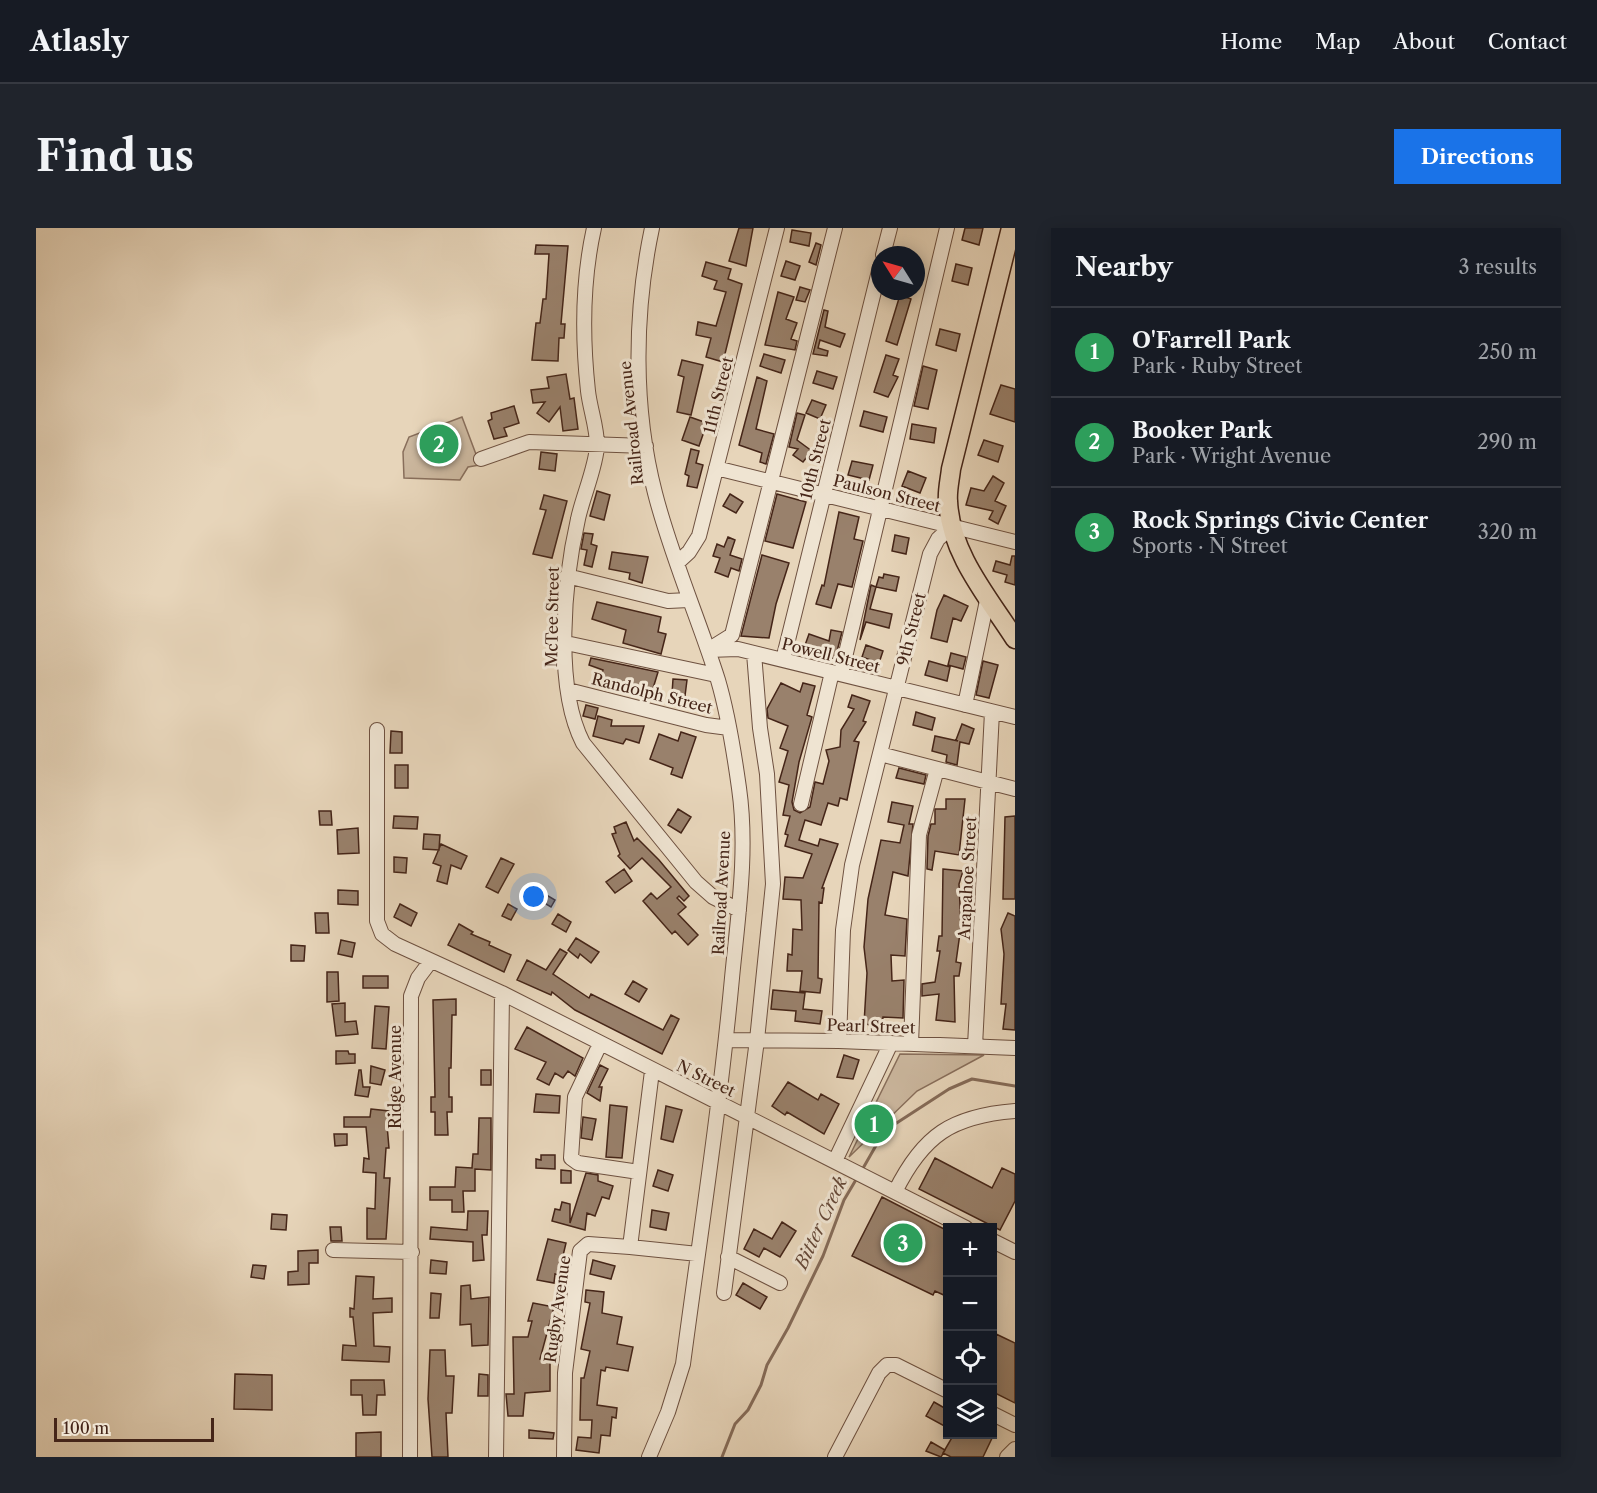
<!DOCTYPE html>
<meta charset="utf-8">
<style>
:root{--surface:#171b24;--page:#20242c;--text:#f1f3f6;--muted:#9ea1a6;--line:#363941;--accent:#1a73e8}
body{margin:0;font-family:"Libre Caslon Text",serif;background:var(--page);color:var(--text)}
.controls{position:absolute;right:18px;bottom:18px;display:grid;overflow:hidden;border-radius:0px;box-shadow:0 3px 15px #0003}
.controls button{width:54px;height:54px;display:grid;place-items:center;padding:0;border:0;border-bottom:2px solid var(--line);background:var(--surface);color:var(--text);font:30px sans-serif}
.compass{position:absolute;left:835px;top:18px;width:54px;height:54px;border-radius:50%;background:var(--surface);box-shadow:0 3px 15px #0003;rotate:307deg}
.scale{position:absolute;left:18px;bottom:15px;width:160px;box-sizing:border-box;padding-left:6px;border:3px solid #452518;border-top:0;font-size:16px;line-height:21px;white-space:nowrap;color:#452518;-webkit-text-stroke:4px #efe4d2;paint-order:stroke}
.you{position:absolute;left:498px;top:669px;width:21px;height:21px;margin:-15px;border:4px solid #fff;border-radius:50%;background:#1a73e8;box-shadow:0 0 0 9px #1a73e833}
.badge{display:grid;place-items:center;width:39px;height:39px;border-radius:50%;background:var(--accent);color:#fff;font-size:20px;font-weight:700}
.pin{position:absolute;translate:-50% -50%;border:3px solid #fff;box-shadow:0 2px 6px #0006}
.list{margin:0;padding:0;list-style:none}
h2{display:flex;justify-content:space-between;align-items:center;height:78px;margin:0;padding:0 24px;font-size:26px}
h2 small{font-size:20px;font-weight:400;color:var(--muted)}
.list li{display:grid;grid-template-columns:39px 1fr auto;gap:18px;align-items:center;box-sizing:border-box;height:90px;padding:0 24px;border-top:2px solid var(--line)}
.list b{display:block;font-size:22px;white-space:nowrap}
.list p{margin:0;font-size:20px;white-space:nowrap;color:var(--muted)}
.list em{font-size:20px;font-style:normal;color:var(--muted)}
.icon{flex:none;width:33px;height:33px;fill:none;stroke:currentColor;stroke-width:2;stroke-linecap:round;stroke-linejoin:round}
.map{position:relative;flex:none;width:979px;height:1229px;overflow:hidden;border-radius:0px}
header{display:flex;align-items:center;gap:36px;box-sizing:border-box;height:84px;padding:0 30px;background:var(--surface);border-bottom:2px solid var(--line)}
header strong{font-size:28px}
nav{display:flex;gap:33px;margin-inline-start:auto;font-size:21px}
.intro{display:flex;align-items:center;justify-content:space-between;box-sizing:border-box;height:144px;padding:0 36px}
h1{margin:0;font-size:42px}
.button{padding:15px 27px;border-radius:0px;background:var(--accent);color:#fff;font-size:21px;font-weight:700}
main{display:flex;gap:36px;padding:0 36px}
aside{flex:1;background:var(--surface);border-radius:0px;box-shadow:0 3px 15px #0003}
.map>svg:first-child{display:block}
</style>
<header>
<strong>Atlasly</strong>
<nav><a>Home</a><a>Map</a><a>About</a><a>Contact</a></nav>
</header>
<div class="intro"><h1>Find us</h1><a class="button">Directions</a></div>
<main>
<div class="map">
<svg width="979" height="1229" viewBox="0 0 979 1229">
<rect width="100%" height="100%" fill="#e7d5ba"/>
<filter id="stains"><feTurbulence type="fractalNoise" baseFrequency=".00333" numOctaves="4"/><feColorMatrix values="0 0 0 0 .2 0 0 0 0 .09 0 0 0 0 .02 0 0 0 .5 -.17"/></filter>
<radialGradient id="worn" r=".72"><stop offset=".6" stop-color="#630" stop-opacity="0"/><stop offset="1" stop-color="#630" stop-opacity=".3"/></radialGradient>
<path fill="#cbb79e" stroke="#886e5b" stroke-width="1.5" d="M426,189L444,237L432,239L424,252L368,250L367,224L373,209Z
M864,826L948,827L881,863L813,929Z"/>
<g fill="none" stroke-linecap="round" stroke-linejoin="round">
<path stroke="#856b58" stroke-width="3" d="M826,942L842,914L856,898L913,861L936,851L979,858
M686,1229L699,1196L712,1182L725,1157L731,1137L752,1100L787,1028L808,972L821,950"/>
</g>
<path fill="#99816c" stroke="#452518" stroke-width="1.5" d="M703,0H717L710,38L693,33Z
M929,0H947L943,17L926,12Z
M756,2L775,5L773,18L754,14Z
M780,15L785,17L780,37L773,34Z
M500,17L532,18L525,96H529L528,110H523L522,133L496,132L500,95H504L507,71H510L513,26H499Z
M750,33L764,38L759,52L745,48Z
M670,34L695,41L692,51L706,56L687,134L670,129L675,110L660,107L662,94L680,98L690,64L678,61L681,53L666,48Z
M920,36L936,40L932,57L916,53Z
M764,59L774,62L769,74L760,72Z
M742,64L758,69L750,91L761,95L755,111L761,113L759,122L729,117Z
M864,67L875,71L861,117L850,113Z
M788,82L792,83L789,99L809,106L804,119L784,112L782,120L792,123L791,128L777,126Z
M904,101L924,106L920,123L900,117Z
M728,126L749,132L745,145L724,138Z
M850,127L863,131L857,147L862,149L852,169L838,164Z
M646,132L667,137L655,187L641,184L648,149L642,147Z
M887,138L901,142L892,181L878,178Z
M781,143L801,149L797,161L777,155Z
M530,146L534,171L538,170L542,201L527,203L524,179L513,194L501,185L509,174L497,175L495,162L513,160L511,149Z
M721,149L731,153L720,201L738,206L730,236L724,234L726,225L703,217Z
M965,157L979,161V194L954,186Z
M776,172L790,177L784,191L770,185Z
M478,178L483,195L468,200L471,208L458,211L452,193L456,191L455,185Z
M828,183L851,189L847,204L824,198Z
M761,185L769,187L761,212L780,226L774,225L767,234L757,227L762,221L753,219Z
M654,189L671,195L663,218L646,212Z
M876,196L900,200L898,215L874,211Z
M948,212L967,218L962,234L942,227Z
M655,221L663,223L660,235L667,237L661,260L651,258L653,248L649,246Z
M505,224L521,226L519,243L503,241Z
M816,233L837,237L833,252L812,247Z
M872,243L890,250L884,265L866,258Z
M957,248L968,255L959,273L970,278L962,296L953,291L957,283L930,277L935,260L948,263Z
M561,263L574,267L568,292L554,288Z
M694,266L707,274L700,285L687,278Z
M741,266L770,274L757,320L729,313Z
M508,267L531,273L516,330L497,326L510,282L504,281Z
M803,284L823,289L818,311L827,313L816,359L802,356L795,380L780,376L786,357L788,358Z
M548,305L557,306L555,316L561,318L556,339L548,337L551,322L545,321Z
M859,307L873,310L870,326L856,323Z
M692,309L699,312L694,327L706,331L703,343L695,340L692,349L679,344L684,330L677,328L681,316L688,319Z
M576,324L612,329L606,355L593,351L594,345L573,341Z
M726,327L753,335L740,376L733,410L705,408Z
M976,328H979V357L969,354L971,347L957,343L960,333L974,337Z
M848,346L863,349L860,363L840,359L843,349L847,350Z
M835,357L840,359L834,381L856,386L853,400L830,394L824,412Z
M908,367L932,378L925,393L917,390L911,414L895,410L901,382Z
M561,374L625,389L622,404L630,406L625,426L587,415L590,402L556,391Z
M795,402L806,404L799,431L768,420L773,406L793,413Z
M830,417L847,423L843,435L826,429Z
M915,425L930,429L927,441L912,437Z
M555,430L622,444L615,467L599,463L598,467L589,464L591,460L564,451L567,442L553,437Z
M893,433L914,439L911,453L889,447Z
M947,433L962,437L953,470L940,467Z
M637,451L651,452L649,468L636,466Z
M745,455L764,464L767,455L779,458L771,487L776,489L763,534L756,574L758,582L764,585L774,579L779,554L787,556L793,533L790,522L804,519L805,502L818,481L812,479L816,467L834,473L827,493L830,494L818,513L823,514L811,572L804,570L802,578L792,575L785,597L769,592L763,612L782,618L784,611L802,616L786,660H788L786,675L783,674L782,750L786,751L784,765L764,763L766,743H751L752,726L756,727L757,701L766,702L765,672L747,671L749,649L767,650L776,626L749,618L752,607L749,606L754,588L747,587L753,557L743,554L752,523L744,520L752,498L732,490L731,481Z
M550,477L562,480L559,491L547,488Z
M880,484L899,490L896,502L877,497Z
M562,488L576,492L575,498H608L603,515L590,511L587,516L557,508Z
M926,496L938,501L933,516L924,514L921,537L910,534L911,527L896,523L899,508L922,513L920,512Z
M355,503L366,504V525H354Z
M645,504L660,509L646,550L635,546L637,540L614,531L623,506L642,513Z
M359,537H372V560H359Z
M863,540L890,547L888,556L860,550Z
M910,571H929L923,627L899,623L896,642L891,641L892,608L895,596H899V581H910Z
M856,574L877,578L873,596H877L872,648L857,644L849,687L871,691L869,728L855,727L856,753L868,752L867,790L847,789L846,798L828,796L831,745L828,719L832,671L845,612L864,615L868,597L852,594Z
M642,581L655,589L645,605L632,597Z
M283,583H295L296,597H284Z
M358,588L382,589L381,601L357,600Z
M979,588V671H967L969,589Z
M590,594L598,613L601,610L623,632L653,668L648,673L643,668L641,670L650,679L642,686L662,707L652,717L639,703L636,706L607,673L615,665L621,671L635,659L606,630L594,641L582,628L584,626L576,606L580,605L578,599Z
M322,600L323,625L302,626L301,602Z
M388,606L404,607L403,622L387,621Z
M405,616L431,628L425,641L415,637L411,656L401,653L405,638L397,635Z
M358,629L371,630L370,645L358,644Z
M465,630L478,636L462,665L450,659Z
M588,641L596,653L579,665L570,654Z
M907,641L927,643L923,656L925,698L920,734L925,735L923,748H918L919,794L900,792L903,766L886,768V756L899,754L904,723H901L903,708H906Z
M302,662L322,663V677L302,676Z
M502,662L519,672L515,679L498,669Z
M364,676L381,685L375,698L358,689Z
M472,676L481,681L475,692L466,688Z
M279,685H292L293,705H280Z
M972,685L979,688V802L967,801L970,776H965L968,726L965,701Z
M522,686L535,694L530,704L516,696Z
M423,696L437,704L435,706L454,714L453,717L475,727L468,744L412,717Z
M540,710L563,724L555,735L544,726L542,730L532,722Z
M305,712L319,715L316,729L302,726Z
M255,717L269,718L268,733H255Z
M524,721L531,725L517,746L553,770L555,766L627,802L635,787L643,791L626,826L539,782L516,764L515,767L481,752L491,732L510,742Z
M291,744H302L303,773L291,774Z
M327,748H352V760H327Z
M597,753L611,761L603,774L589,766Z
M737,762L769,765L767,781L786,783L784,796L759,793L760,783L735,781Z
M420,771V787H416L415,840H413V869H416V884H411L412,907H399V884H395V869H399L397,772Z
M309,775V794L320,793L322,806L300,808L296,776Z
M339,778L353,779L350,821L336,820Z
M491,799L547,830L539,848L532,843L527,850L519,845L513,857L501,851L510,834L479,821Z
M300,823H312L313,826H319V835L300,836Z
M808,827L823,832L817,851L801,849Z
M564,837L572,841L563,859H566L564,873L551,865Z
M335,838L349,842L345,857L334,855Z
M323,842H325L327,859H334L332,869L319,867Z
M445,842H455V857H445Z
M752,854L782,872L785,866L803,876L788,906L751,884L749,887L736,878Z
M500,866L524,868L523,885L498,884Z
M574,877L591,879L586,930L570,929Z
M630,878L646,882L637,914L625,911Z
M335,881L353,883L351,897L353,920H350L348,950H354L350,1011H331V980L339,981L340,945L327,944L328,930L333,931L330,899H308V889H334Z
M547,889L560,891L556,912L545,910Z
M443,890H455V942L439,941V963H427L428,984H416V972H394V959H419L420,939L436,940L437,926H442Z
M298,906H311V917L299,918Z
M505,927H519V941L500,940V931L505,932Z
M899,930L956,960L966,940L979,946V973L964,1002L883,961Z
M525,942L535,943V955H525Z
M622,942L637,947L632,963L617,958Z
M550,945L562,947V953L577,958L573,971L566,969L559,988L551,985L549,1002L516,993L519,981L524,982L526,974L534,976V995Z
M846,969L912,1003V1069L899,1063L897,1067L816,1028Z
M616,982L633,985L630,1002L614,999Z
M432,983H452L451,1007H446L448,1032L437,1033V1014L394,1011L395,999L431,1002Z
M236,986L251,987L250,1002L235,1001Z
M746,994L760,1003L744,1029L728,1020L723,1029L708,1021L718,1001L736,1011Z
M294,999H305L306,1013H295Z
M512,1011L530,1015L525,1036H529L527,1048L519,1046L518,1055L501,1052Z
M282,1022V1035H273V1056L252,1057V1044L262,1043V1023Z
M395,1032L411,1034L410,1046L394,1045Z
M557,1032L579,1038L575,1051L554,1046Z
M217,1037L230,1038L228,1051L215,1049Z
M320,1048L338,1049L337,1071L356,1070V1084L337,1085L338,1118L354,1119L353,1134L306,1132L307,1117L320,1118L317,1089H314V1080L318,1081Z
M707,1055L731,1069L724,1081L700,1067Z
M434,1057L435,1071L453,1069L452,1117L436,1118L435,1096L424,1097L425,1058Z
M550,1062L568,1064L566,1085L586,1089L581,1116L597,1119L592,1143L570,1139L569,1143L565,1142L561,1177L581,1180L580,1190L576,1189L574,1208L565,1207L563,1225L540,1222L542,1209L555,1210L556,1192H544L545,1150H548L554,1123L545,1121L554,1075L549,1074Z
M395,1065L405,1066L403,1090H394Z
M497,1075L518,1079L504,1131H514V1163L489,1165L487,1188H472L470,1166H478L477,1109H492L496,1093H492Z
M960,1106L979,1115V1175L957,1164V1113Z
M394,1122H409L410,1148H418L416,1185H410L412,1229H396L392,1171Z
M199,1146L236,1147V1182L198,1181Z
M443,1146L452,1147V1168H442Z
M315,1152H348L349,1167H341L340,1187H327L326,1167H315Z
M898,1174L912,1182V1200L890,1188Z
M493,1202L518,1205L517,1211L493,1210Z
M345,1204V1229H320V1205Z
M918,1206H958L947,1229H915L907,1225Z
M895,1214L909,1222L905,1229L890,1223Z"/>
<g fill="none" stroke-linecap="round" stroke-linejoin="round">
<g stroke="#6e5140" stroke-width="16">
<path id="minor" d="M558,0C546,54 546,108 552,163C554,181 561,199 561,217C561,236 546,271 542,291C528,352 518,459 547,515L660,654L677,669L703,682
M847,27L854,0
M445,231L493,214L610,218
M680,240L979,314
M641,335L653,324L663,308L741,0
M531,348L632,373L653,372
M530,415L680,447
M672,422L696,407L799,0
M672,422L702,421L979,489
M747,432L844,39
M805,446L911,0
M532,462L670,497L693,500
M929,477L952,368
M341,502V693L346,706L359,716L466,765L930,1000
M844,526L979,561
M765,576L796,444
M690,812L803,813L979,820
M803,813L807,702L816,637L894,326L902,311L915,299
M564,816L539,869L535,930L542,935L603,944
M875,816L883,607L901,541
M939,818L956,484
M799,933L855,815
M859,964C887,907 916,888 979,883
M957,1013L979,1024
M594,1019L662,1026
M297,1022L376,1024
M692,1029L744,1055
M688,1065L721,812L737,656L731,546L724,500L718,425
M957,1186L979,1197
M374,1229L375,768L382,750L394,734
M460,1229L466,765
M528,1229L529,1145L544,1023L552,1016L594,1019L616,843
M613,1229L632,1184L647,1136C664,1008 684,879 696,750C702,687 712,623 703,560C698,524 692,486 682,452C662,389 635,328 619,265C597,180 598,85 616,0
M799,1229L843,1145L851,1137H860L912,1163
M971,1229L979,1221"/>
</g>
<g stroke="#452518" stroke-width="21">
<path id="major" d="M975,0L915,241C914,251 911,263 912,273C914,325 952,369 979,411"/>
</g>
<use href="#minor" stroke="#efe4d2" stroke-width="14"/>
<use href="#major" stroke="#e7d5ba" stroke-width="18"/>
</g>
<g text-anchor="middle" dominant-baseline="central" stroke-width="6" stroke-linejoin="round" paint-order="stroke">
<g font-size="16" fill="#452518" stroke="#efe4d2">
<text transform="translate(682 167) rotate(-76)">11th Street</text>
<text transform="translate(595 195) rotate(-96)">Railroad Avenue</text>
<text transform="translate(779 231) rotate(-76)">10th Street</text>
<text transform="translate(851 265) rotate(14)">Paulson Street</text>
<text transform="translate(516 389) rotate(-89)">McTee Street</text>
<text transform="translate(875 401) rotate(-76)">9th Street</text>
<text transform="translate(795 427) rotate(14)">Powell Street</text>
<text transform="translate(616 465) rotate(14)">Randolph Street</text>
<text transform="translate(931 650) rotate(-87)">Arapahoe Street</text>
<text transform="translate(685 665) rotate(-87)">Railroad Avenue</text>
<text transform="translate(835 798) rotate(2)">Pearl Street</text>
<text transform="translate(359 849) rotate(-90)">Ridge Avenue</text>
<text transform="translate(670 850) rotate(26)">N Street</text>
<text transform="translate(521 1081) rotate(-82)">Rugby Avenue</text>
</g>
<g font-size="18" font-style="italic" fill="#654838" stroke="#efe4d2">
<text transform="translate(785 995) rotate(-65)">Bitter Creek</text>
</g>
</g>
<rect width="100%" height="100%" filter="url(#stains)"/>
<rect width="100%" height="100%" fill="url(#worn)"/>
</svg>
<div class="controls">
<button>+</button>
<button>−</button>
<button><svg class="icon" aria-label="locate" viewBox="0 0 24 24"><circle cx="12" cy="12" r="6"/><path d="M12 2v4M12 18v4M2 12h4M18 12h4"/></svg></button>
<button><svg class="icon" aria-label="layers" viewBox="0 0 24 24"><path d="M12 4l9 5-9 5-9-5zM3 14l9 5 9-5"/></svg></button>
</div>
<svg class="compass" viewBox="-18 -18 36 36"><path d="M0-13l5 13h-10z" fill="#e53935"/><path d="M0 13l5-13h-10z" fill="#9ea1a6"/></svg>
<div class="scale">100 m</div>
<div class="you"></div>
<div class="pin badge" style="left:838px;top:896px;background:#2e9e5b">1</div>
<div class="pin badge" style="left:403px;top:216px;background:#2e9e5b">2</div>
<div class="pin badge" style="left:867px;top:1015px;background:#2e9e5b">3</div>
</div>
<aside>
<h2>Nearby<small>3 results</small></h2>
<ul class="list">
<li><span class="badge" style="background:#2e9e5b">1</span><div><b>O'Farrell Park</b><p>Park · Ruby Street</p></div><em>250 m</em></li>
<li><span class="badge" style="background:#2e9e5b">2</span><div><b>Booker Park</b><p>Park · Wright Avenue</p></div><em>290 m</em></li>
<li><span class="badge" style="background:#2e9e5b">3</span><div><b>Rock Springs Civic Center</b><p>Sports · N Street</p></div><em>320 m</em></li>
</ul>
</aside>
</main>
